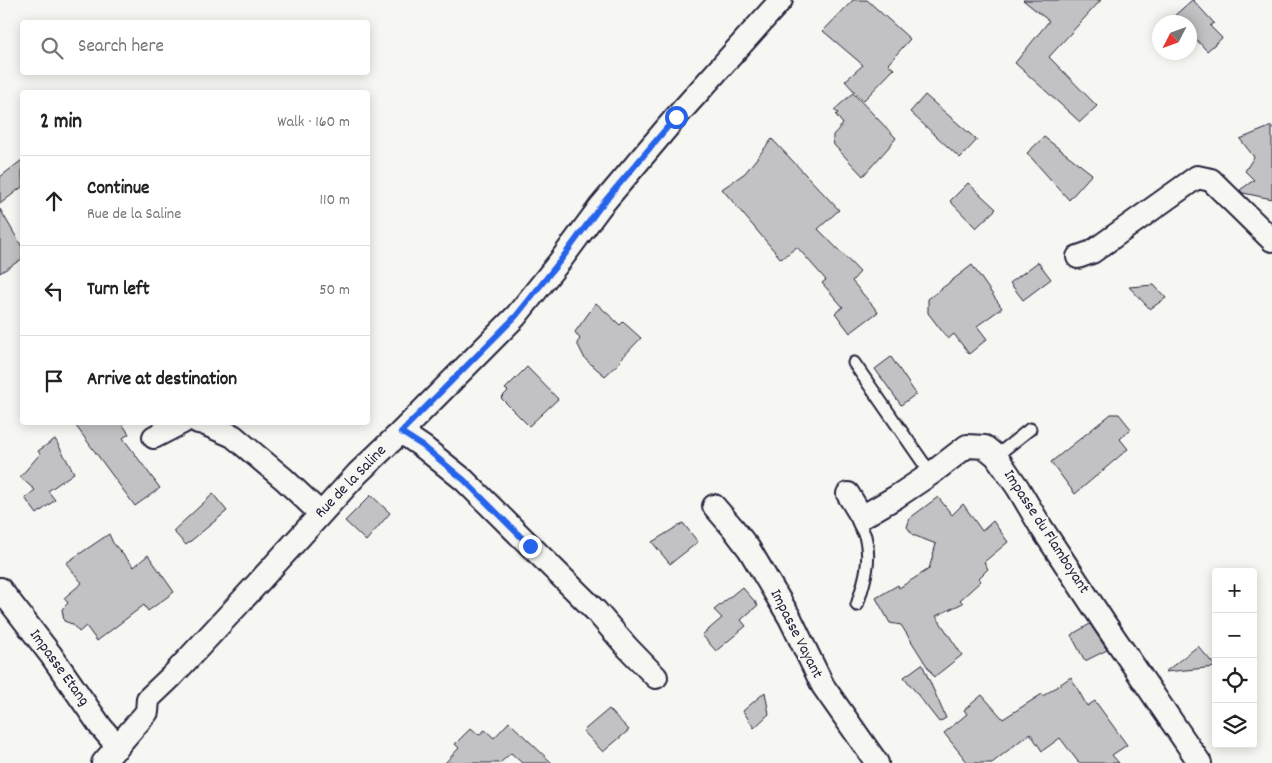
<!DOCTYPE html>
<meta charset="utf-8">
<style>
:root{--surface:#fff;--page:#f6f6f6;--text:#222;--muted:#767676;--line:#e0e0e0}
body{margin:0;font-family:Dekko,sans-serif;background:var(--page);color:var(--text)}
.controls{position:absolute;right:15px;bottom:15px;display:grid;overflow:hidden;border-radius:5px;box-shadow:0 2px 12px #0003}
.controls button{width:45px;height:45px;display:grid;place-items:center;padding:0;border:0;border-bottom:1px solid var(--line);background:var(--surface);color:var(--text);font:25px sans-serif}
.compass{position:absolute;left:1152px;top:15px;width:45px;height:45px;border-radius:50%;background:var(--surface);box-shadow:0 2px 12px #0003;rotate:228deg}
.stop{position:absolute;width:15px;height:15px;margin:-11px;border:4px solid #2563eb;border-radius:50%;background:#fff}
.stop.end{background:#2563eb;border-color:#fff;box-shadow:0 1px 5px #0008}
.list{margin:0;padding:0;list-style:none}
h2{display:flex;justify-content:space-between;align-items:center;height:65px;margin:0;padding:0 20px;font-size:21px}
h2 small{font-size:16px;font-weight:400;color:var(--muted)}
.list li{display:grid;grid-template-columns:32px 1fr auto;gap:15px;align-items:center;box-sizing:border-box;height:90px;padding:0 20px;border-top:1px solid var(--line)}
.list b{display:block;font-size:19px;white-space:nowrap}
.list p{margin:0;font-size:16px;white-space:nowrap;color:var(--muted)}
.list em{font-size:16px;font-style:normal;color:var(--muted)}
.icon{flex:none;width:28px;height:28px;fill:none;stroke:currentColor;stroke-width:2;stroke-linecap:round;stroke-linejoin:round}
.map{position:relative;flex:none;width:1272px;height:763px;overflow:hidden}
.search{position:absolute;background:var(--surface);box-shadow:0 2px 12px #0003;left:20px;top:20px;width:350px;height:55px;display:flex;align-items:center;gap:12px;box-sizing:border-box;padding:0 18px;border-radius:5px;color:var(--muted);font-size:19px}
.panel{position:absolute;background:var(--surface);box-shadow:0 2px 12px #0003;left:20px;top:90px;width:350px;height:335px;border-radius:5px}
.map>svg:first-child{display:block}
</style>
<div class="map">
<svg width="1272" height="763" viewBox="0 0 1272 763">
<rect width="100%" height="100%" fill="#f6f6f2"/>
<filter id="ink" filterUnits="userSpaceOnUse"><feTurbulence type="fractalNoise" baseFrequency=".02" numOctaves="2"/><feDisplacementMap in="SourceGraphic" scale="10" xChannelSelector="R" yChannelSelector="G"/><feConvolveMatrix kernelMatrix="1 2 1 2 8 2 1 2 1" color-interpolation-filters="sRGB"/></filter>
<g filter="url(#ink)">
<path fill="#c2c2c4" stroke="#22223b" d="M853,0H867L910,39L888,64L894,69L863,101L845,81L863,65L823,31Z
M1023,0H1101L1049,57L1097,106L1080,122L1015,63L1049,21Z
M1192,0H1193L1214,23L1210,26L1222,38L1207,51L1190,33V22H1179L1173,17Z
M853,93L896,138L888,148L863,176L834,145L833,140V135L843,124L836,115L838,113L834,110Z
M925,95L977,140L960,158L910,112Z
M1272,126V199L1243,193L1240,190L1254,180L1245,171L1254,157L1240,139Z
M1044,137L1092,174L1069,200L1027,153Z
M772,139L839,210L818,229L860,272L852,281L878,312L850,333L835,313L843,307L822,283L826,280L797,247L781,259L722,189L745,173Z
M22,160V187L0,204V177Z
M968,183L996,209L976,228L950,201Z
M0,209L22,247V259L0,273Z
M1038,262L1051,279L1023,300L1010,283Z
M972,265L1002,308L977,326L987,339L969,354L954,334L948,339L928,313V299Z
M1154,285L1166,298L1150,309L1129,287Z
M596,303L620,325L623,322L641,338L620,360L621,361L605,376L585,359L577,343L580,339L575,332Z
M891,357L916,394L901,405L875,369Z
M527,367L558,399L529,426L501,398L508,391L505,389Z
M1111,414H1119L1131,429L1120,439L1128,449L1075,494L1051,462Z
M73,422H121L129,434L123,438L160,488L135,506Z
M55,439L74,473L48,491L55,500L37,514L25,498L35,490L20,477L40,454L38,451Z
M213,494L227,511L186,545L173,531Z
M371,495L390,513L366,541L345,521Z
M938,497L952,515L963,504L982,531L993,521L1008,542L984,562L988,569L979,578L981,581L960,600L963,603L936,616L962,655L934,677L901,625L890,623L876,598L898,585L899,588L929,569L936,544L913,535L907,527L910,518Z
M683,523L698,542L670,564L652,542Z
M109,534L113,543L134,567L148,555L174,592L148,611L144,605L97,641L86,626L79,632L72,624L64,621L62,609L68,603L64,598L82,583L66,563Z
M742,587L758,605L741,620L746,626L716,651L702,635L722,618L714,610Z
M1090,624L1107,650L1085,661L1071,635Z
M1198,646L1216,667L1165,672Z
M922,664L946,718L939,722L904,677Z
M1071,677L1087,706L1095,701L1127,745L1112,755L1119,763H1079L1060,738L1042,751L1030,733L992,763H968L944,733L967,714L964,710L982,695L1003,719L1042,694L1043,696Z
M765,692L769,714L754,728L743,711Z
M609,709L629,730L603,752L583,731Z
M509,722L552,763H522L511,753L500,763H445L459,748L455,744L471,728L479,735L485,730L494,738Z"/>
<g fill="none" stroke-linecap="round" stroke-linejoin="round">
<g stroke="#22223b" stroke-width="15">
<path id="lane" d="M854,363L922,461L932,473
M996,456L1030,429
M857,605C864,583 872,560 865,536C863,531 860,527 858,522L862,517"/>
</g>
<g stroke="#22223b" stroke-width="26">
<path id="street" d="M1078,257L1092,252L1197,177L1211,180L1272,240
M198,422L203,423L233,436L284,479L320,513
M401,432L423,447L464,480L596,611L627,647L656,677
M154,437L183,422
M848,494L862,517L896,497L932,473L967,446L985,447L996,456L1018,488L1041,527L1105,624L1200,763
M714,506L733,528L749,549L790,618L823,686L877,763
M0,589L51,655L101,727L118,747
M103,763L147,712L148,699L172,676L237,606L358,473L401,432L516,316L560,261L600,207L676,117L781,0"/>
</g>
<use href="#lane" stroke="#f6f6f2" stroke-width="11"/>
<use href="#street" stroke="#f6f6f2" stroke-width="22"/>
</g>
</g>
<g fill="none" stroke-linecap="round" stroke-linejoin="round" filter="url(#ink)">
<path stroke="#2563eb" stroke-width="6" d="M530,546L464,480L423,446L401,432L516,316L560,261L600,207L676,117"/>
</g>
<g text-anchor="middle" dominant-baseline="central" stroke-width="4" stroke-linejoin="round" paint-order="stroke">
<g font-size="16" fill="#22223b" stroke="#f6f6f2">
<text transform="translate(351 482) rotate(-46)">Rue de la Saline</text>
<text transform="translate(1046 532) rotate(57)">Impasse du Flamboyant</text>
<text transform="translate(796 634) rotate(63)">Impasse Vayant</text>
<text transform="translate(59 668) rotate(54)">Impasse Etang</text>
</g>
</g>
</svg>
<div class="controls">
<button>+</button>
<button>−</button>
<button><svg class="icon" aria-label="locate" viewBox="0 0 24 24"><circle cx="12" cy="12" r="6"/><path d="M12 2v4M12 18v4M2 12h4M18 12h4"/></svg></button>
<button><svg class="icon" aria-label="layers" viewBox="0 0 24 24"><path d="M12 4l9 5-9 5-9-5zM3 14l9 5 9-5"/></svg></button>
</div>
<svg class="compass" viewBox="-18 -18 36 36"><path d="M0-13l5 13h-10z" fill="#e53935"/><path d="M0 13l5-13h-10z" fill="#767676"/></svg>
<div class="stop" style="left:676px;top:117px"></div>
<div class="stop end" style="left:530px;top:546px"></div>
<div class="search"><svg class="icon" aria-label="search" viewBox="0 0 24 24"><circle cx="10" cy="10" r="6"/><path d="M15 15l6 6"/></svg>Search here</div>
<section class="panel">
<h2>2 min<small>Walk · 160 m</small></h2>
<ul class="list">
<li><svg class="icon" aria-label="ahead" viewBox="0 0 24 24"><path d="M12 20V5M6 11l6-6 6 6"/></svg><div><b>Continue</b><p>Rue de la Saline</p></div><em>110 m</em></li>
<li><svg class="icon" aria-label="left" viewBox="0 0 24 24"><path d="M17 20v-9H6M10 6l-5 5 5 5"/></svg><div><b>Turn left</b></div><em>50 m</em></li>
<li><svg class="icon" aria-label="arrive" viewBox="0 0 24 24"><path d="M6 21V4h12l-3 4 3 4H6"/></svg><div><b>Arrive at destination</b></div></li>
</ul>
</section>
</div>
